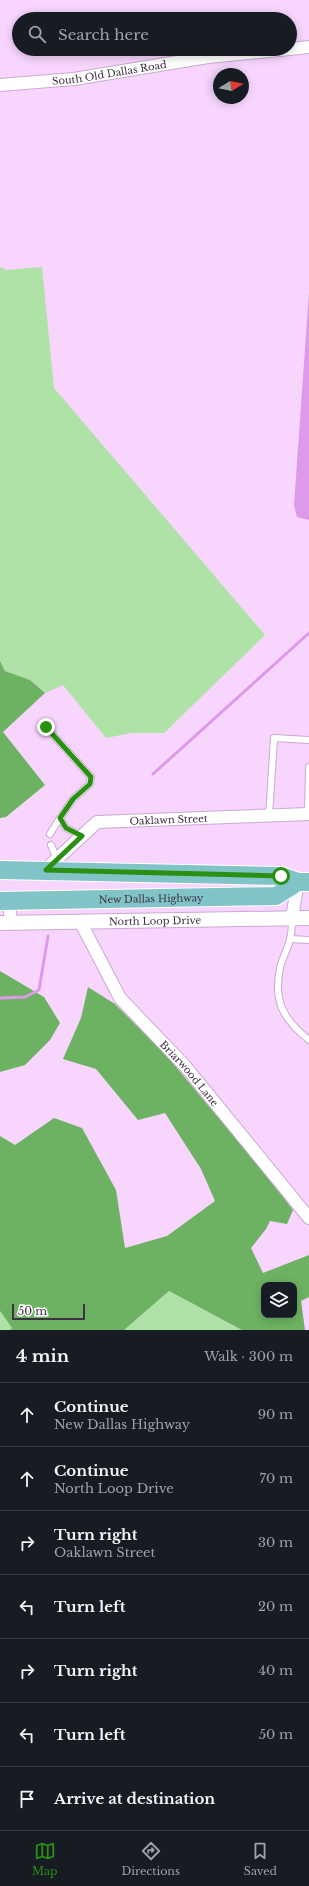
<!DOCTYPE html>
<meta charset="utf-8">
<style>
:root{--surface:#171b24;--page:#242831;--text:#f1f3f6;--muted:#9ea1a6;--line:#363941;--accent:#299011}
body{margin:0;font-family:"Libre Baskerville",serif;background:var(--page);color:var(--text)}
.controls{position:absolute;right:12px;bottom:12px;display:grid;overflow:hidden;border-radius:8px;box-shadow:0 2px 10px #0003}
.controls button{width:36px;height:36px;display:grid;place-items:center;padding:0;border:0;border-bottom:1px solid var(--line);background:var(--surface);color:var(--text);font:20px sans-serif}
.compass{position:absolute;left:213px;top:68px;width:36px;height:36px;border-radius:50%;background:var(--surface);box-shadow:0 2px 10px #0003;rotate:80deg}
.scale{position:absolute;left:12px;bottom:10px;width:73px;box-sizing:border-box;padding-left:4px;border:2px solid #3e3141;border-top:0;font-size:11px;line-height:14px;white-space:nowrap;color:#3e3141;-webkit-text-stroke:3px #fff;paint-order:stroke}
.stop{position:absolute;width:12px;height:12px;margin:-9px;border:3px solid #299011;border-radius:50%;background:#fff}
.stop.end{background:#299011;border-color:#fff;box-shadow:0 1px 4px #0008}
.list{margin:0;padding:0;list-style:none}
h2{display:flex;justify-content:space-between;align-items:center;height:52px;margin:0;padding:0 16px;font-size:17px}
h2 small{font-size:13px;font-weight:400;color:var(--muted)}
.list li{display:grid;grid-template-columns:26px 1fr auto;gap:12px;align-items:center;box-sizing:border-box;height:64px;padding:0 16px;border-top:1px solid var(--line)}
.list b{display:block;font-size:15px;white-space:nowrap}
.list p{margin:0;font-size:13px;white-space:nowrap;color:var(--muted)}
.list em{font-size:13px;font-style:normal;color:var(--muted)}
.icon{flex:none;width:22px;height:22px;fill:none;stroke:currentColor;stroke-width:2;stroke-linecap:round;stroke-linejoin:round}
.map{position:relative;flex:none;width:309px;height:1330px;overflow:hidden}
.search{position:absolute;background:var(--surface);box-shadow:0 2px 10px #0003;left:12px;right:12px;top:12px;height:44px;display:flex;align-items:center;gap:10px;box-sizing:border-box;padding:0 14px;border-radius:22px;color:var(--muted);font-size:15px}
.sheet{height:500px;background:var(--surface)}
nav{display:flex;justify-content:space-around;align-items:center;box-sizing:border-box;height:56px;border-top:1px solid var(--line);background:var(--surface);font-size:11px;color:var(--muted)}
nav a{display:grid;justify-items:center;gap:2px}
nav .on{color:var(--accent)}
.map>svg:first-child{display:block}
</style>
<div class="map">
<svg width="309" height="1330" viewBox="0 0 309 1330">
<rect width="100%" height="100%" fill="#f7d5fd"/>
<path fill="#afe2a6" d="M0,267L7,270L42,267L54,388L265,635L164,733H131L106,738L63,685L45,693L30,680L5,671L0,661Z
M169,1291L242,1330H124Z
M0,1311L12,1328L10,1330H0Z"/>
<path fill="#6db262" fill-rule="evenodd" d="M0,661L5,671L30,680L45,693L3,732L45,785L6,817L0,818Z
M0,971L44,997L60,1023L50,1040L25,1065L0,1072Z
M88,987L115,1004L166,1055L272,1182L293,1210L287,1224L270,1221L266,1229L251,1248L263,1273L309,1255V1297L301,1301L305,1330H242L169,1291L124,1330H10L12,1328L0,1311V1136L15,1145L54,1118L82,1128L116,1190L125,1248L167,1236L215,1201L201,1169L165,1113L138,1120L96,1069L63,1059L81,1018ZM264,1285H294V1315H264Z"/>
<path fill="#dd9aeb" d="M309,292V520L297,517L294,505Z"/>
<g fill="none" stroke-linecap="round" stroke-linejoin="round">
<path stroke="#dd9aeb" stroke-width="3" d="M153,774L309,633
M0,998L25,997L39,990L48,936"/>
<g stroke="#caaad1" stroke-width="8">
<path id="service" d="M46,727L91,777L90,784L73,799L60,818L66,828L82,836
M308,814L309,767
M269,816L274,738L309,740
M50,834L60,818
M51,845L57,859
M292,918C292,925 292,932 290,939C288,949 282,958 280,968C273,1002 284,1020 309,1040
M290,939L309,940"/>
</g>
<g stroke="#caaad1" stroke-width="14">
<g id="minor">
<path d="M290,49L309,47"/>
<path id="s1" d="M0,85L74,79L208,57L290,49"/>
<path id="s2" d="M46,869L97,822L309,814"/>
<path d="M9,901L11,923"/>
<path d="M292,918L298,882"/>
<path id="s3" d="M81,923L120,998L185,1066L309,1218"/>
</g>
</g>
<g stroke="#caaad1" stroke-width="16">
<g id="tertiary">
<path id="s4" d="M0,923L309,918"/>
</g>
</g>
<g stroke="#fff" stroke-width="20">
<g id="primary">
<path d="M0,870L281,876L298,882H309"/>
<path id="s5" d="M0,901L276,896L298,882"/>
</g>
</g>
<use href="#service" stroke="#fff" stroke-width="6"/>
<use href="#minor" stroke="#fff" stroke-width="12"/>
<use href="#tertiary" stroke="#fff" stroke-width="14"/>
<use href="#primary" stroke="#80c4c8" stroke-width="18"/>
</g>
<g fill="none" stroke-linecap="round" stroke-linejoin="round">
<path stroke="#299011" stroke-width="5" d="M46,727L91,777L90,784L73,799L60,818L66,828L82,836L46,870L281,876"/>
</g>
<g text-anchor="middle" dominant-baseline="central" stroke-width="3.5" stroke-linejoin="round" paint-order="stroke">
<g font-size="10" fill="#3e3141" stroke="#fff">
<text stroke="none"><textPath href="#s1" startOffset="110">South Old Dallas Road</textPath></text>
<text stroke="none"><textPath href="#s2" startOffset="141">Oaklawn Street</textPath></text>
<text stroke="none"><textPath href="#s5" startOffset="151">New Dallas Highway</textPath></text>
<text stroke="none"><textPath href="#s4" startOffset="155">North Loop Drive</textPath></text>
<text stroke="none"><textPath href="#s3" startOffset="187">Briarwood Lane</textPath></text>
</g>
</g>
</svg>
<div class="controls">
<button><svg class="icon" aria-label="layers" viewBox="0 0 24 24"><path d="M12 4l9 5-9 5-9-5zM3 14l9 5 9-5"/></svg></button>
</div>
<svg class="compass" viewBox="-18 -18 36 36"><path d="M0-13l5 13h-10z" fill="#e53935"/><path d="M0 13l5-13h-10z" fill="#9ea1a6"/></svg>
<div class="scale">50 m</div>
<div class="stop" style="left:281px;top:876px"></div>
<div class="stop end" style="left:46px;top:727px"></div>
<div class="search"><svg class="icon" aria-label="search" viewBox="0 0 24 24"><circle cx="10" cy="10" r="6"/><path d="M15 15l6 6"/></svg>Search here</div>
</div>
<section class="sheet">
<h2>4 min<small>Walk · 300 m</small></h2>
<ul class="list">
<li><svg class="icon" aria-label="ahead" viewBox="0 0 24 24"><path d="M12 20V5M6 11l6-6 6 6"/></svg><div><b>Continue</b><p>New Dallas Highway</p></div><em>90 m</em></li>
<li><svg class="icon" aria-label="ahead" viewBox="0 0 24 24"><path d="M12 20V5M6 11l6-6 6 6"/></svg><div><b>Continue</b><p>North Loop Drive</p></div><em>70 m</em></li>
<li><svg class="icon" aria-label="right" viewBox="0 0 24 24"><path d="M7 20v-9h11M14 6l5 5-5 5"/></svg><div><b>Turn right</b><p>Oaklawn Street</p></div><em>30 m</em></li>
<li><svg class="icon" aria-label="left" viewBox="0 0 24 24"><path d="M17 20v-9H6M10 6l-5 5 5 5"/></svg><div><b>Turn left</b></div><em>20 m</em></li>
<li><svg class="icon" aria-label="right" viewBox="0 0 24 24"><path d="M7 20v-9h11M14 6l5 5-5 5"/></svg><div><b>Turn right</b></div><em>40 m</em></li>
<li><svg class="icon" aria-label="left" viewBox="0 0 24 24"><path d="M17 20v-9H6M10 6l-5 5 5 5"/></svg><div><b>Turn left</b></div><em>50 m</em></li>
<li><svg class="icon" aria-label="arrive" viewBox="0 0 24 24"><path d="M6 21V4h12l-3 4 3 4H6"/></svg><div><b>Arrive at destination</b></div></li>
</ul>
</section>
<nav>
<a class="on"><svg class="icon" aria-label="map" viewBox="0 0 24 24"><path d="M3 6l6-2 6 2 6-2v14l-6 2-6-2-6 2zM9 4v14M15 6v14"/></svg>Map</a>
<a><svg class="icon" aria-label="directions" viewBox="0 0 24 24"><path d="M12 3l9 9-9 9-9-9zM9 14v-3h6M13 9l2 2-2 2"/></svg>Directions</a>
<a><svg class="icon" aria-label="saved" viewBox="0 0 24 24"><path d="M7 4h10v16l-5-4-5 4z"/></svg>Saved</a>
</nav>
